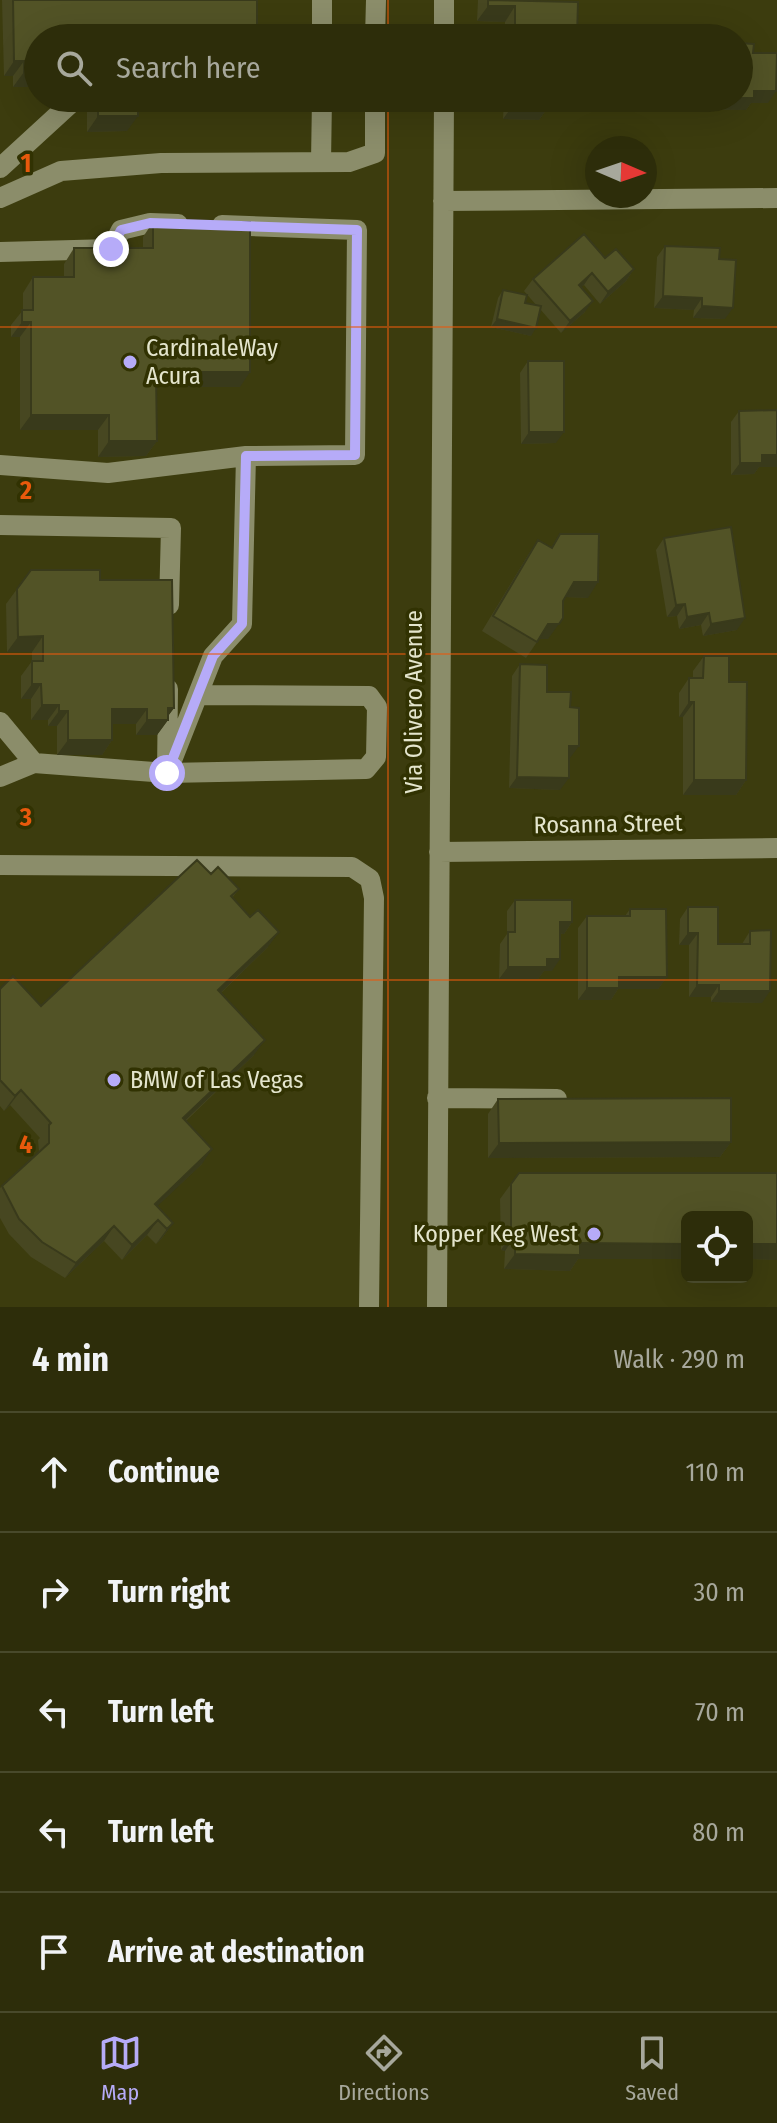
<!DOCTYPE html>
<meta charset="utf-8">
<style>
:root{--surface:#2d2d0a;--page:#393918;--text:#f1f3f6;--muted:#a7a89c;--line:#48492b;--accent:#b6abf8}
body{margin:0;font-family:"Fira Sans Condensed",sans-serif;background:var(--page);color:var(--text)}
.controls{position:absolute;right:24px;bottom:24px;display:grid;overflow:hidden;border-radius:12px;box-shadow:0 8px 32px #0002}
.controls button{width:72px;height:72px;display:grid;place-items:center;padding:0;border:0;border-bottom:2px solid var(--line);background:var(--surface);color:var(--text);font:40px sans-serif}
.compass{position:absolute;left:585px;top:136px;width:72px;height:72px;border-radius:50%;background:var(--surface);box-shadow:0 8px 32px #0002;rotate:92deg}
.stop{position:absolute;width:24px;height:24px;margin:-18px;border:6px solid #b6abf8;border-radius:50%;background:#fff}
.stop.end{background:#b6abf8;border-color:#fff;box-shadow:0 2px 8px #0008}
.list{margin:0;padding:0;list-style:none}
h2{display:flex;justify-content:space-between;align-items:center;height:104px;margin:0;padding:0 32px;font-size:34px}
h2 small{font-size:26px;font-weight:400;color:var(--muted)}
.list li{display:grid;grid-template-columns:52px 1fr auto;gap:24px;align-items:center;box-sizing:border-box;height:120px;padding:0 32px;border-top:2px solid var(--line)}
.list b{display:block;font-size:30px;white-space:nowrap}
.list em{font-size:26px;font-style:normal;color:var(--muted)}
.icon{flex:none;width:44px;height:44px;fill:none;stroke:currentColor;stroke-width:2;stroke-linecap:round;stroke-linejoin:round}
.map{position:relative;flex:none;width:777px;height:1307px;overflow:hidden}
.search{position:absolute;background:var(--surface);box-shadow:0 8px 32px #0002;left:24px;right:24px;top:24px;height:88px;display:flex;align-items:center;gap:20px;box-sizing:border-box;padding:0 28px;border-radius:44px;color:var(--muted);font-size:30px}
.sheet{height:704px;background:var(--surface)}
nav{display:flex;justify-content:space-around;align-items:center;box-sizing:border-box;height:112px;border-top:2px solid var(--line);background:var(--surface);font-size:22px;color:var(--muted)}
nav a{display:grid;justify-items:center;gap:4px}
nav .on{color:var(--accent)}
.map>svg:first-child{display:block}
</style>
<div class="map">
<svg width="777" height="1307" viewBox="0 0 777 1307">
<rect width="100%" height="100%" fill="#3c3c0e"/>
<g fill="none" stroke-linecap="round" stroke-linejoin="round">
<path stroke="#8b8d6a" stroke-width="20" d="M322,38V0
M375,38L376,0
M444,38V0
M321,162L322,98
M0,168L71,103
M0,198L61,171L161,163L349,162L375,153V98
M443,201L777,198
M0,252L111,249L121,230L150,223L178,224
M0,465L108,473L246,456L355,455L357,230L222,225
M0,525L171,528L169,605
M168,689L167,773L366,769L376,757L377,707L369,696L199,695
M0,722L34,763L167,773L213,656L242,624L246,456
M0,777L34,763
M439,852L777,848
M0,865L352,867L370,879L374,898L369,1307
M437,1098L557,1099
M437,1307L444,98"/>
</g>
<path fill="#474721" d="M2,0H257L38,38V87H13V76H4Z
M478,0H519L577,38H505V22L477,21Z
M753,53L768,103H751L746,110L679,109V98H739Z
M87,98H138L127,131L87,132Z
M504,98H574L566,111L546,110L539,120L503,119Z
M153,222L240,387H157V441L146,456L98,457V430H20V337H11V325L23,310V293L33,277H64V264L74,248H143V237Z
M665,246L719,259L725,319L693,318L694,310L654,308L657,257Z
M605,258L634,269L626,281L600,304L584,285L581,287L585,312L561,333L540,309L531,336L491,327L498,298L503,290L525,303L537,306L524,291L533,279Z
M528,361L556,443L521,444L520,373Z
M777,410V467H759L754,474L731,475V422L739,411Z
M560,534L588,598L565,597L548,639H539L526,658L482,631L528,555L538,540L551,548Z
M664,538L737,630L703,636L701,625L679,629L677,616L667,617L656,550Z
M100,580L174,708L168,716V720L157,735H136V724H112V740L102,755H57V726H48V720H31V699H21V676L32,661V652H7L6,604L17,589Z
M704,656L729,682L746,780L736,795H683V717H679V693L689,678H693V671Z
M520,664L547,692L570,758H569L560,790L509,788L512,676Z
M211,874L239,889L232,898L268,947L221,993L254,1055L186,1121L202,1164L157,1206L173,1223L162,1238L156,1244L147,1235L122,1260L104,1241L65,1278L31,1257L9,1234L0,1218V1188L39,1152L38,1140L40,1138L10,1105L4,1111L0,1106V989L41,1006Z
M515,900L572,922L564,934H560L552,971H544L538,979H499L500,944L507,934V911Z
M688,907L718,944H742L750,931L762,1003L711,1002V997H689V945H679L680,919Z
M630,909L667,977L658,989H618L611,1000H578V928L587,916H625Z
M498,1099L731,1142L720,1157L488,1158V1114Z
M519,1173H777V1260L747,1259V1217H687V1259H578L570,1271L504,1269L505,1251L501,1250L500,1199Z"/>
<path fill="#393a1b" d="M488,6H515L505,22L477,21Z
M14,61H24L13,76H4Z
M24,72H38V87H13Z
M754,91H776L768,103H751L746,110L679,109L687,98Z
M547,98H574L566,111L546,110L539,120L503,119L514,104Z
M98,116H138L127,131L87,132Z
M634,269L626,281L600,304L608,292Z
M592,273L584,285L571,297L579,285Z
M663,296L702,298L694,310L654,308Z
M593,301L585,312L561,333L570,321Z
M702,306L733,308L725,319L693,318Z
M497,319L536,328L531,336L491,327Z
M22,322H31L20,337H11Z
M156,372H250L240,387H146Z
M31,415H109L98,430H20Z
M529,432H564L556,443L521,444Z
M109,441H157L146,456L98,457Z
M762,455H777V467H759L754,474L731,475L740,463Z
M574,582H598L588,598L563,597Z
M685,604L677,616L667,617L676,605Z
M709,613L701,625L679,629L687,617Z
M745,618L737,630L703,636L711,624Z
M548,624H559L548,639H538Z
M43,636L32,652H7L18,637Z
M32,684H41L31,699H21Z
M689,702H694L683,717H679Z
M42,705H59L48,720H31Z
M168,708H174L165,720H168L157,735H136L147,720Z
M112,709H147L136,724H101Z
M59,711H68L57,726H48Z
M68,740H112L102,755H57Z
M569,746H579L570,758H561Z
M517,777L569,778L560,790L509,788Z
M694,780H746L736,795H683Z
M560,922H572L564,934L552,933Z
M279,932L268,947L208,1005L218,990Z
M688,933H698L689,945H679Z
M547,959H560L552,971H544L538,979H499L508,967Z
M619,977H667L658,989H618L611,1000H578L587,988Z
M697,985H719L711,997H689Z
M719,991H770L762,1003L711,1002Z
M265,1040L254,1055L172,1133L183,1118Z
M21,1090L10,1105L4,1111L15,1096Z
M731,1142L720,1157L488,1158L499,1143Z
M212,1149L202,1164L144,1219L155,1204Z
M158,1220L147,1235L122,1260L132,1245Z
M173,1223L162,1238L156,1244L167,1229Z
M114,1226L104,1241L65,1278L76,1263Z
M511,1235L515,1236L505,1251L501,1250Z
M580,1243L687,1244V1259H578L570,1271L504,1269L515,1254Z
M747,1244H777V1260L747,1259Z"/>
<path fill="#525326" stroke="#393a1b" stroke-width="2" d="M13,0H257V38H38V72H24V61H14Z
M488,0L578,2L577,38H515V6H488Z
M688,36H715V38H688Z
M739,43L754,44L753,53H777L776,91H754V98H722H739Z
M98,98H138V116H98Z
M514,98H550V105L514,104Z
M153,222H250V372H156L157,441H109V415H31V322H22V310H33V277H74V248H153Z
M584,234L605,258L616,249L634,269L608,292L592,273L579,285L593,301L570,321L533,279Z
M665,246L720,248L719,259L736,260L733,308L702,306V298L663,296Z
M503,290L527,295L525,303L541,306L536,328L497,319Z
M528,361H564V432H529Z
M777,410V455H762V463H740L739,411Z
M731,527L745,618L711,624L709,613L687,617L685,604L676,605L664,538Z
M560,534H599L598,582H574L563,601V618L559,624H548L537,642L493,616L538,540L552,548Z
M31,570H100V580H172L174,708H168V720H147V709H112V740H68V711H59V705H42L41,684H32V661H43V636L18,637L17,589Z
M704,656H729V682H747L746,780H694V702H689V678H703Z
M520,664L547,665V692H571L570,707L579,708V746H569V778L517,777Z
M197,860L211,874L218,867L239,889L231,896L250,917L258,910L279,932L218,990L265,1040L183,1118L212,1149L155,1204L173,1223L167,1229L158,1220L132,1245L114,1226L76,1263L42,1242L19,1219L2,1186L49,1143V1125L51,1123L21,1090L15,1096L0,1080V989L13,976L41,1006Z
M515,900H572V922H560V959H547V967H508V932H515Z
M688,907H718V944H750V931L771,930L770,991H719V985H697L698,933H688Z
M630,909H666L667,977H619V988H587V916H630Z
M731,1098V1142L499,1143L498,1099Z
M519,1173H777V1244H747V1217H687V1244L580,1243V1255L515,1254V1236L511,1235V1184Z"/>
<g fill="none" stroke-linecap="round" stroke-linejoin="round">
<path stroke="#b6abf8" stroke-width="10" d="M111,249L121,230L150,223L357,230L355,455L246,456L242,624L213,656L167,773"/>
</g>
<path fill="none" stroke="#e8590c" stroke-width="2" stroke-opacity="0.55" d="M388,0V38M388,98V1307M0,327H777M0,654H777M0,980H777"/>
<g fill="#b6abf8" stroke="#313202" stroke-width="3">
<circle cx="130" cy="362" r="8"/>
<circle cx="114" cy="1080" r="8"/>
<circle cx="594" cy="1234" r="8"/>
</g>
<g text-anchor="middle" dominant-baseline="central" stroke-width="7" stroke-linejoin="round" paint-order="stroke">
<g font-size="24" fill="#e4e5cd" stroke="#313202" text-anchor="start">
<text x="146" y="348">CardinaleWay<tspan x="146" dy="28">Acura</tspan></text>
<text x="130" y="1080">BMW of Las Vegas</text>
<text x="578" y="1234" text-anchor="end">Kopper Keg West</text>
</g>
<g font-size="24" fill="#e4e5cd" stroke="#313202">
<text transform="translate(414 702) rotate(-90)">Via Olivero Avenue</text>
<text transform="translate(608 824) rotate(-1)">Rosanna Street</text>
</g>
</g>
<g font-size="26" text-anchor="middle" font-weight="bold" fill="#e8590c" stroke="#313202" stroke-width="7" stroke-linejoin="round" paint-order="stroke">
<text x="26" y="172">1</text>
<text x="26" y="499">2</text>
<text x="26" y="826">3</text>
<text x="26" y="1153">4</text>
</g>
</svg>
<div class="controls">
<button><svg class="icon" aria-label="locate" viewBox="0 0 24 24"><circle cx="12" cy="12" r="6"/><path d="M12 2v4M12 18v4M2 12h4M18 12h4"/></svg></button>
</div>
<svg class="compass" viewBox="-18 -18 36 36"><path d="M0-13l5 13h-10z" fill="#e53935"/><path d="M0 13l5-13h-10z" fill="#a7a89c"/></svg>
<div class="stop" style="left:167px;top:773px"></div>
<div class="stop end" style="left:111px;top:249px"></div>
<div class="search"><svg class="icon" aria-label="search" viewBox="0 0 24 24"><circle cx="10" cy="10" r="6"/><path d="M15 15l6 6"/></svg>Search here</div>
</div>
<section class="sheet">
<h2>4 min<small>Walk · 290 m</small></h2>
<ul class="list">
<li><svg class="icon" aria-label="ahead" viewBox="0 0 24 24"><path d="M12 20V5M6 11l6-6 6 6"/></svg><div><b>Continue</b></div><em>110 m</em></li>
<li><svg class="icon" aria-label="right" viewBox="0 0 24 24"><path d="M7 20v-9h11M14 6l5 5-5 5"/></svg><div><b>Turn right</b></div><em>30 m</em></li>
<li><svg class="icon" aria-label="left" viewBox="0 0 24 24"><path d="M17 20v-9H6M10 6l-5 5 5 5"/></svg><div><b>Turn left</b></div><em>70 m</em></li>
<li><svg class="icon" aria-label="left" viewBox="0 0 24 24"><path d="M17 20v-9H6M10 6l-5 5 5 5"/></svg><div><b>Turn left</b></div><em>80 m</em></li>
<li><svg class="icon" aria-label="arrive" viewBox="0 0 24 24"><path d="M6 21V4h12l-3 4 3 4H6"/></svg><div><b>Arrive at destination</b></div></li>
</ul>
</section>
<nav>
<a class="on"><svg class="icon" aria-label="map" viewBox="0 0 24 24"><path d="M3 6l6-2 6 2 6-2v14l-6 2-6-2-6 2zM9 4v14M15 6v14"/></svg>Map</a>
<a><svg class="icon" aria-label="directions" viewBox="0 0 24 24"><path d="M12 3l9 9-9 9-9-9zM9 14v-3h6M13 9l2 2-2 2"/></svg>Directions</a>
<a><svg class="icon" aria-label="saved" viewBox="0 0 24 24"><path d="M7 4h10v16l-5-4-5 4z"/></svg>Saved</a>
</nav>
